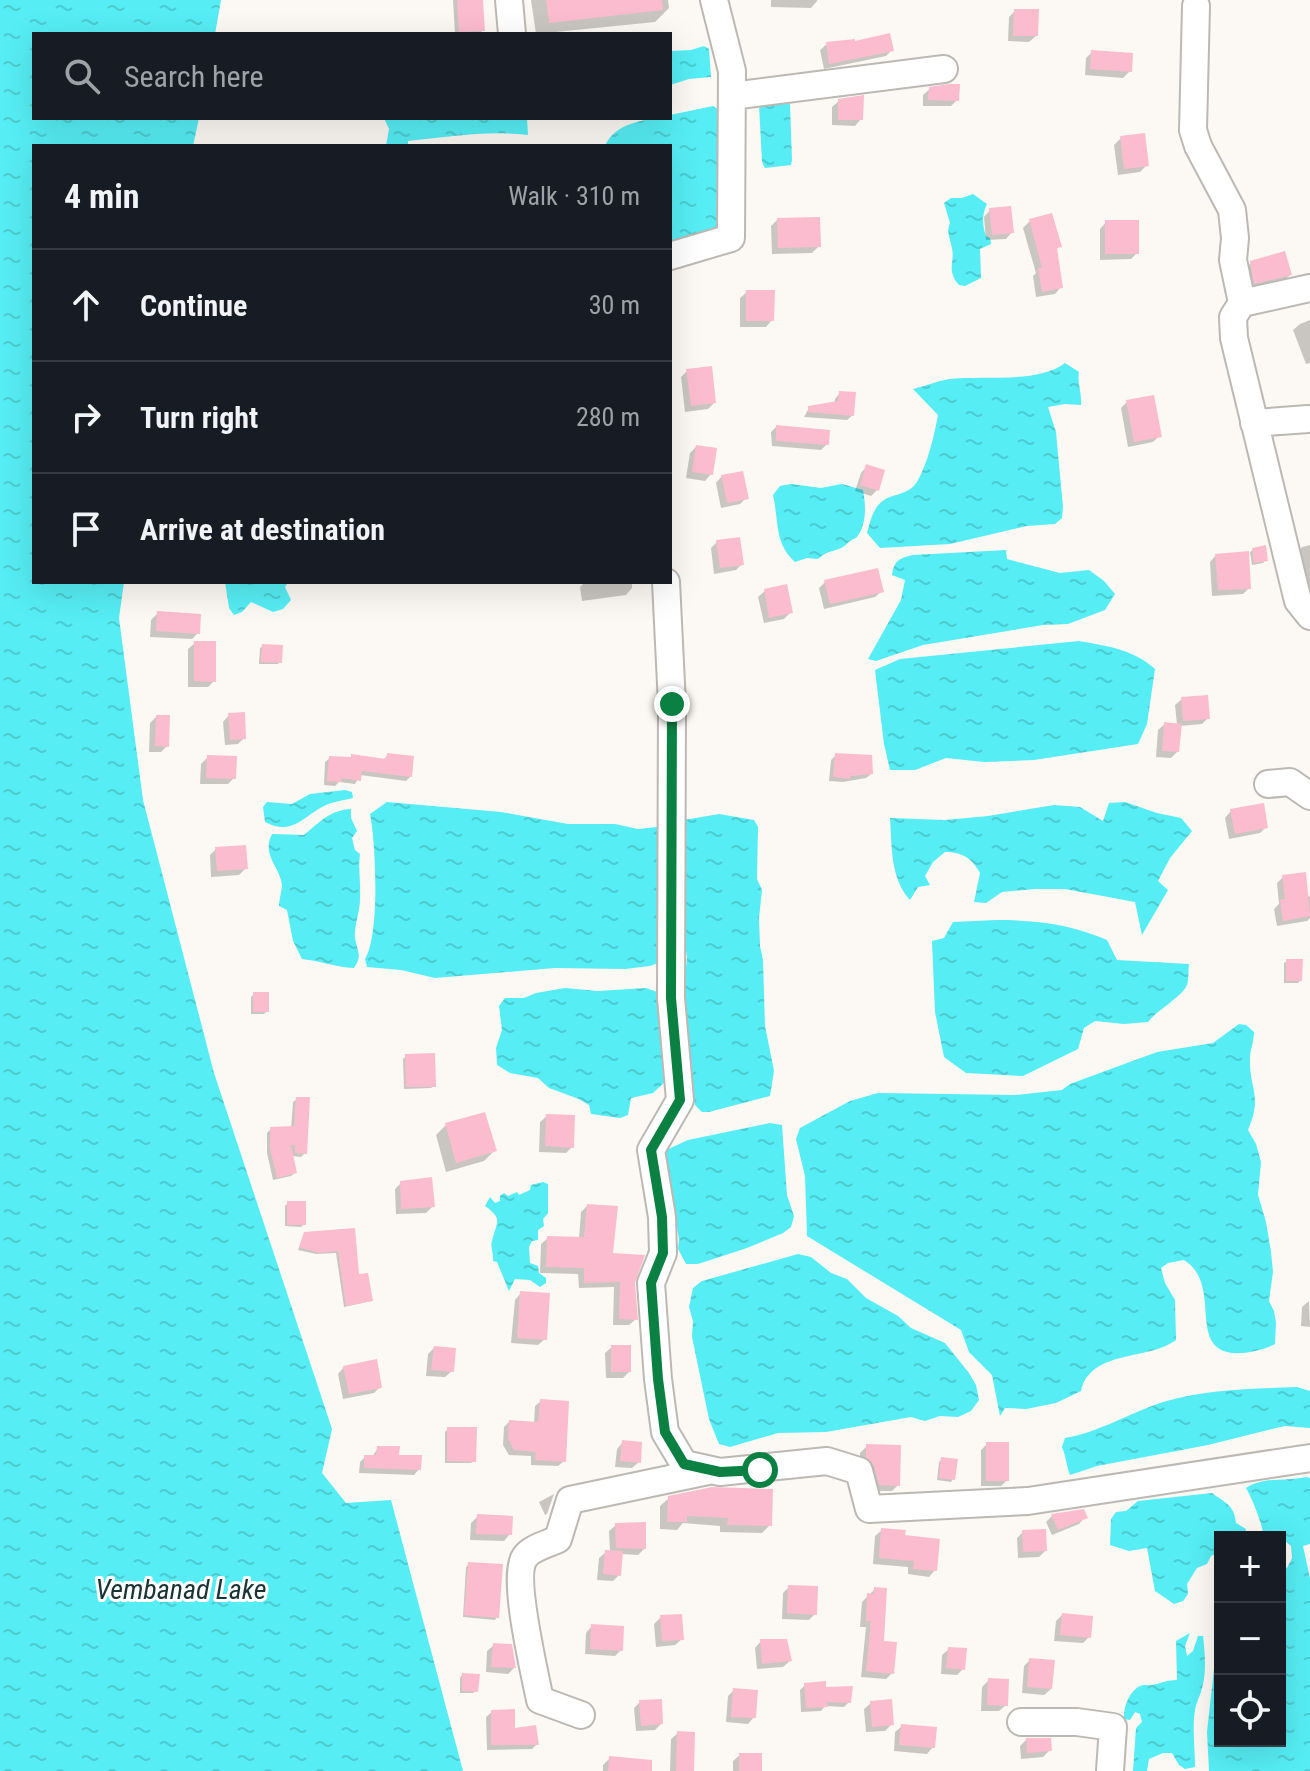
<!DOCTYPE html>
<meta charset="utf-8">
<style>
:root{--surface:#171b24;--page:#242831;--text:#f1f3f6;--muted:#9ea1a6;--line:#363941}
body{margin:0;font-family:"Roboto Condensed",sans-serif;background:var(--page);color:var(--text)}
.controls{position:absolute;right:24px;bottom:24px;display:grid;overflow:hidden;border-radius:0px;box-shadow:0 8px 32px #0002}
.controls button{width:72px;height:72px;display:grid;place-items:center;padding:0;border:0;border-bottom:2px solid var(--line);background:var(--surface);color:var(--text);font:40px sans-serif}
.stop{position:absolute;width:24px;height:24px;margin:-18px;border:6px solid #0b8043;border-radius:50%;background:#fff}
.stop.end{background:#0b8043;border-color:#fff;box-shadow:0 2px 8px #0008}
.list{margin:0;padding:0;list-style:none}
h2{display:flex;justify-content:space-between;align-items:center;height:104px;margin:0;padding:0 32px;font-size:34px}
h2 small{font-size:26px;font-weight:400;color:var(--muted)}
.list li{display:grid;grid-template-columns:52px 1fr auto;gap:24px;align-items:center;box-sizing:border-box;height:112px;padding:0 32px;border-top:2px solid var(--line)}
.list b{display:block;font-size:30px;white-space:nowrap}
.list em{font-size:26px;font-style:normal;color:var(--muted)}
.icon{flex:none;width:44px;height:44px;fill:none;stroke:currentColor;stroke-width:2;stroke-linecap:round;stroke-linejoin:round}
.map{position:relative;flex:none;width:1310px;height:1771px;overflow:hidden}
.search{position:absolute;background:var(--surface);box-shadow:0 8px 32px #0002;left:32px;top:32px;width:640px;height:88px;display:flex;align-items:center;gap:20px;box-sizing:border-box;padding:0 28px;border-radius:0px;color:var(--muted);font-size:30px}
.panel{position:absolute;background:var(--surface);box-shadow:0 8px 32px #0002;left:32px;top:144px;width:640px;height:440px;border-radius:0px}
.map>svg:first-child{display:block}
</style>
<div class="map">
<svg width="1310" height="1771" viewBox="0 0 1310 1771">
<defs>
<pattern id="water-ripples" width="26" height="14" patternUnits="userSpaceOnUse" patternTransform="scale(2)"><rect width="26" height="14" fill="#56edf4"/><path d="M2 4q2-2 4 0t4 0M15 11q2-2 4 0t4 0" fill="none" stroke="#4cccd2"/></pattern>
</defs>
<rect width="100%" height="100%" fill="#fcf8f3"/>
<path fill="url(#water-ripples)" d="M0,0H221L215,34H34V118H199L193,146H34V582H124L119,618L143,800L214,1073L332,1429L322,1473L346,1503L391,1500L463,1771H0Z
M704,46L709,49L711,77L689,79L670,85V51L691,50Z
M782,102L790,104L792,160L791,165L765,168L762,162L759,105Z
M713,106L723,113V223L714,230L670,241V146H605C614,123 647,118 670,118V115Z
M384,118H527L528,135C488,130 448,137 408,141V146H386L389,129Z
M973,194L987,204C982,214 982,225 986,236L990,238L991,244L980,249L981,278L965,286L959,285C946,270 955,263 952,248C950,238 946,232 950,223L944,203L951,198H962Z
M1065,363L1079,372C1077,384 1082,393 1081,405L1065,404L1048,407L1056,432L1063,507L1062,518L1055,524L1027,526L950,544L880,548L867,533C870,522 873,507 884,500C896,493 908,495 917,482C928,463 934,436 938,415L913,389C925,386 937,381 949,379C983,375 1038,384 1065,363Z
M791,484L821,488L842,484L863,490C866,506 867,525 856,538C848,540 848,545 841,548C830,553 828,550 818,559L807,558L795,562C774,543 779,521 773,495L780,486Z
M1006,550L1007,559L1060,573L1089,570L1104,581L1115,594L1105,610L1068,624L1043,625L923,645L876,661L868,659L901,600L905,580L892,575C894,561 899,558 913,555Z
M225,582H288L285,587L291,600L283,609L273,612L251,602L242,612L234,615L229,608Z
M1079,641C1107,646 1133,649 1155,669L1147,724L1138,744L1034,760L984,762L946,758L915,770H890L884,744L875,670L900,659Z
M345,790L352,792L353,798C342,801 333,801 322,807C302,818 291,836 265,822L263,807L267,802L292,804L310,794Z
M387,802L501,812L568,824H615L638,829L657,827L665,837L661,962L650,966L625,969L555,968L435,978L401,970L367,967L365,959C380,936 376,843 370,814Z
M1125,802L1157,813L1181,818L1192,831L1170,858L1158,881L1168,890L1142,935L1135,902L1065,889H1035L1002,892L986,903L974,902L980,873C972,858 962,852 945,852L933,862L925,876L930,885L918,887L910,900C890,878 892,846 890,818L945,820L988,816L1054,805L1080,807L1103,821L1109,803Z
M351,809V818L357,831L352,838L355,850L360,854C358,870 361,884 360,899C360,912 354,926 355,938C357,951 363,955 354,968C335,967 321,961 302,959L293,941L287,910L279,906C279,900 282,890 282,885C280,867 261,855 272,834L304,835C320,822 330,810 351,809Z
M719,814L754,820L758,827L757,879L762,890L759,918L760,946L763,960L765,1026L774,1071L770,1096L709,1112H702L695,1105L689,1071L690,1054L683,999L687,957L682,923L686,880L684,820Z
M996,920C1036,920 1071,924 1107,940L1117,960L1189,964C1188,970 1189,979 1187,985C1181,998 1158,1009 1148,1022L1124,1024L1095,1021L1084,1028L1078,1049L1023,1076L966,1073L944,1057L935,1012L932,941L944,938L953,922Z
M565,988L598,991L646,988L660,993L667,1080L653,1093L631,1098L628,1115L620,1118L591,1114L589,1105L579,1099L549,1088L538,1078L510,1073L497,1065L496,1048L502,1030L499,1006L505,998H524L536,993Z
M1239,1024L1246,1025L1254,1032C1254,1041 1250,1050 1250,1058C1249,1090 1263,1095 1248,1130L1256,1144L1261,1162L1258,1195L1266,1222L1271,1252L1273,1272L1269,1301L1274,1311L1276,1323L1275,1344C1263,1350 1246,1354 1232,1353C1187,1347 1223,1284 1184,1260L1168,1263L1161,1268L1165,1283L1175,1300L1176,1340C1148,1361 1091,1349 1081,1391L1056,1403L1026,1409L1005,1408L1000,1416L992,1375L969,1352L961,1330L807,1236L805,1176L796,1139L800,1128L850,1101L878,1093L1015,1095L1062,1090L1070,1084L1157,1052L1213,1043Z
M770,1123L782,1125L787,1195L794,1216L791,1227L783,1233L747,1248L698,1264H686L678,1249L679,1239L664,1151L688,1140Z
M543,1182L548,1184V1213L543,1219L544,1226L538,1230V1240L532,1241L529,1247L530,1263L538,1266L539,1273L546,1278V1283L540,1287L530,1280L515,1279L509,1291L497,1262L493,1261C494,1255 490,1247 492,1241C496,1223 504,1219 485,1206L490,1197L495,1203L500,1201V1196L504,1193L508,1196L517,1192L519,1195L530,1190L531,1185Z
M798,1254L811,1257L831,1273L847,1279L866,1298L898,1316L911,1328L945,1343L969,1373L976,1385L979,1400L971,1411L958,1417L940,1416L925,1421L911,1417L826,1432L778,1433L730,1447L719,1444L709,1419L692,1337L693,1321L689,1307L693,1288L702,1281Z
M1297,1387L1310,1391V1428L1285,1426L1272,1429L1208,1445L1097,1466L1070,1475C1066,1465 1066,1456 1062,1447L1065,1438C1100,1432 1129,1413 1163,1402C1207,1389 1252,1389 1297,1387Z
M1306,1477L1310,1478V1544L1303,1546L1310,1578V1771H1209L1207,1732L1220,1614V1741H1280V1569L1287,1568L1292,1558L1291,1546L1280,1537H1263C1264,1527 1252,1498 1246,1488C1265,1476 1284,1482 1306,1477Z
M1212,1493C1225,1503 1234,1504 1236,1523L1246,1529L1245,1537H1220V1552L1211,1556L1207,1564L1197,1568L1187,1584L1188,1594L1183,1601L1174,1604L1155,1591L1147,1548L1129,1551L1110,1545L1111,1519L1116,1512L1126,1511L1138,1501Z
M1190,1633L1185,1646L1187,1656L1193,1651L1198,1636H1203C1205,1655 1207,1673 1201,1692C1199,1698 1196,1703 1195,1710C1192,1729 1195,1747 1195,1767L1185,1769L1179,1765L1172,1753H1163L1149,1759L1147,1771H1133L1136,1728L1142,1722L1140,1714L1135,1712L1130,1720L1124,1719C1123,1708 1129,1691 1140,1686C1146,1684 1145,1686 1152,1685C1162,1683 1167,1680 1177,1680L1176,1641Z"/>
<path fill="#0003" d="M453,0H481L483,30L479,34H455Z
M531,0H668L669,8L655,22L536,34Z
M771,0H817V1L811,8L771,7Z
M1015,11L1036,36L1029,42L1008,41L1009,17Z
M827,44L892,50L886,56L824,69L820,50Z
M1092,52L1130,71L1123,78L1085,75L1086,58Z
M930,89L957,100L951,106H923V95Z
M839,101L861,119L855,126L832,125V107Z
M1121,138L1147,165L1140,172L1118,175L1114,145Z
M990,210L1012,232L1006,239L986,240L984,217Z
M1051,215L1060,246L1056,250L1061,287L1055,294L1036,297L1033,276L1036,273L1023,228L1030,221Z
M777,220L819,246L812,253L772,254L771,226Z
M1106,222L1137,253L1131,259L1100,260V229Z
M1251,263L1290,275L1284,281L1248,289L1244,269Z
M747,292L772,320L766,327H740V298Z
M1310,320V363L1306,364L1293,330L1300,324Z
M687,371L714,403L708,409L685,412L681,377Z
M840,393L853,415L847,420L804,417L809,408L834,404L835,399Z
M1127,402L1159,436L1153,442L1128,447L1121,408Z
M776,427L827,444L821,450L772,446L771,432Z
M696,447L711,474L705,481L686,478L690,453Z
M867,466L877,490L871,496L855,491L861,473Z
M722,476L746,498L740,504L721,508L716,483Z
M717,542L742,564L736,570L714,574L711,548Z
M1310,545V604L1296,554L1302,547Z
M1253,550L1266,560L1263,563L1252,565L1250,552Z
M1216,555L1249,588L1243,594L1212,596L1210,562Z
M585,582H632V588L626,595L582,601L580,587Z
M825,582L882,591L875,597L824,609L819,588Z
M765,591L791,612L784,619L764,623L758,597Z
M158,613L198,633L192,639L150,637L151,620Z
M195,643L214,681L208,687H188V649Z
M263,646L280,662L278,664H259L260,648Z
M1182,699L1208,718L1202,724L1180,726L1178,751L1171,758L1156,757L1158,730L1165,724L1177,725L1175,705Z
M229,715L244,738L238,744L225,745L223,722Z
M156,717L167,746L161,752H149L150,723Z
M388,755L410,777L406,781L360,775L355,784L339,782L335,786L324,785L325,762L330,758L349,759L352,756L384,759Z
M836,755L871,774L866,778L843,782L829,781L831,760Z
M208,757L234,778L228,784H200L201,764Z
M1231,811L1266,827L1260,833L1229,839L1225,818Z
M216,849L246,868L239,875L211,877L210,855Z
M1283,877L1310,897V918L1307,921L1277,926L1274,909L1279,904L1277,883Z
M1287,961L1300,981L1298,983H1284V963Z
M254,994L267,1011L264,1014H251V997Z
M406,1056L434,1086L431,1088L404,1089L403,1059Z
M297,1099L305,1153L301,1157L292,1156L295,1173L291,1176L273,1180L267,1153V1133L271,1129H291L293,1102Z
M547,1116L572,1147L566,1153L539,1152L540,1122Z
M446,1125L494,1151L484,1161L446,1172L436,1135Z
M401,1183L433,1206L426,1213L396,1214L395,1189Z
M288,1203L304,1224L301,1227L285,1226V1206Z
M587,1206L611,1255L633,1283L636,1319L629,1325H613L614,1287L579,1288L578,1274L540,1273L541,1244L548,1238H579L581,1212Z
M354,1230L357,1277L371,1301L344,1307L336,1253L316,1254L298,1250L305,1234Z
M521,1293L545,1339L538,1345L511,1343L515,1300Z
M1309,1301L1310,1327L1301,1326L1302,1307Z
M612,1347L629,1372L623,1378H606L605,1353Z
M434,1348L452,1371L445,1377L426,1376L428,1354Z
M344,1367L380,1387L374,1393L343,1399L338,1374Z
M541,1401L564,1461L558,1466L531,1465V1456L509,1455L503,1445L504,1427L509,1422L534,1424L535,1406Z
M448,1429L474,1461L471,1463H445V1432Z
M623,1442L639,1462L632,1468L615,1467L617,1449Z
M987,1444L1007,1480L1001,1486H981V1450Z
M867,1446L898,1485L892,1491H873L860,1464V1453Z
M378,1448L397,1457L419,1469L414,1475L359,1473L360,1462L365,1457H372Z
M942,1459L953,1479L951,1482L937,1480L939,1462Z
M554,1494L547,1514L545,1515L539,1502Z
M669,1498L770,1525L762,1533L720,1532V1526L683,1523L677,1530L660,1529V1506Z
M478,1516L510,1534L504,1541L470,1540L471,1523Z
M1052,1516L1085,1517L1079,1524L1052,1535L1046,1522Z
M616,1525L644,1549L638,1555L621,1554L619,1575L613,1581L597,1580L599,1558L606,1552H610L609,1531Z
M882,1530L935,1570L929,1577L908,1574V1567L873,1564L875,1536Z
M1023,1532L1045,1551L1039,1557L1018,1558L1017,1538Z
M469,1564L497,1617L495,1620L463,1617L466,1567Z
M789,1587L815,1614L809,1620L782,1619L783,1593Z
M875,1589L882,1643L892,1673L886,1679L861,1677L866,1627H860L862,1602Z
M1062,1615L1089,1637L1083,1643L1054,1641L1056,1621Z
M661,1617L682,1639L675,1645L656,1647L654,1624Z
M592,1626L621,1650L615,1656L585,1654L586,1633Z
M761,1641L790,1661L783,1667L757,1669L755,1648Z
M494,1645L514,1668L508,1674L486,1672L487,1651Z
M949,1649L963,1669L957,1675L941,1674L942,1655Z
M1030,1660L1051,1689L1044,1695L1022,1693L1024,1666Z
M462,1675L476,1691L473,1693H460V1678Z
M989,1680L1006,1705L999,1711H981L982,1687Z
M805,1685L824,1689L849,1702L844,1707L825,1706L821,1711L801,1712L800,1690Z
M734,1690L754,1717L748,1724L726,1722L728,1696Z
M640,1702L661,1724L655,1730L636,1731L634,1708Z
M871,1703L892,1724L885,1731L866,1732L864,1709Z
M492,1712L513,1730L537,1744L532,1749L487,1750L486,1717Z
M902,1726L933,1747L927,1754L894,1751L895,1732Z
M678,1733L692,1771H670L671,1739Z
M1026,1740L1050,1750L1043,1757L1021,1759L1020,1746Z
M740,1755L760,1771H733V1761Z
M610,1758L631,1771H603V1765Z"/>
<path fill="#fbbccf" d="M457,0H483L485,31L459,32Z
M546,0H662L663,10L549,23Z
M1014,9H1039L1038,36H1013Z
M890,33L894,51L829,64L826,42L855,39V41Z
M1091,50L1133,53L1132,72L1090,69Z
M949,84H960L959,101L928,100L929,87Z
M864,95L863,120H838V99Z
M1145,133L1149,166L1124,169L1120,136Z
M1011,206L1014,233L992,235L989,208Z
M1052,213L1062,247L1057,248L1063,288L1042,292L1038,268H1042L1029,219Z
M820,217L821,247L778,248L777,218Z
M1105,220H1139V254H1105Z
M1285,251L1292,275L1254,284L1250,261Z
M746,290H775L774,321H746Z
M712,366L716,403L691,406L686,369Z
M839,391L856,392L854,416L808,412V406L838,401Z
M1154,395L1162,437L1134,442L1126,400Z
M776,425L830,430L829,445L776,441Z
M696,445L717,448L713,475L692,472Z
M866,464L885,470L879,491L860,485Z
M743,471L749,499L727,503L721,475Z
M740,537L744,565L720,568L716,540Z
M1266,545L1268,561L1254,563L1252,548Z
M1249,551L1251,589L1218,590L1215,554Z
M878,568L884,592L830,604L824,580Z
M787,584L793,613L769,618L764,589Z
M157,611L201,614L200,634L156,631Z
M194,641H216V682L194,681Z
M262,644L283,645L282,663L261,662Z
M1208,695L1210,719L1183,721L1181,697Z
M245,712L246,739L230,740L228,713Z
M156,715H170L169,747L155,746Z
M1164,722L1182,724L1179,752L1162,751Z
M387,753L414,756L412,777L362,771L361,781L342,778V782L327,781L329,756L351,757V754L386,759Z
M835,753L872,755L873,774L850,776V779L833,777Z
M207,755L237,756L236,779L206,778Z
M1264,803L1268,828L1235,834L1230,809Z
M246,845L248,869L217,871L215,847Z
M1306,872L1310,916L1283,921L1280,900L1285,899L1282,875Z
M1286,959H1303L1302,981H1286Z
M253,992H269V1012H253Z
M435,1053L436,1087H406L405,1054Z
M296,1097H310L307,1154L295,1153V1145H291L297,1173L277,1178L270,1148V1127L294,1126Z
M485,1112L497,1151L456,1163L445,1123Z
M546,1114L575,1115L574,1148L545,1146Z
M432,1177L435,1207L401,1209L400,1181Z
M287,1201H306V1225H287Z
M587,1204L618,1206L613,1253L645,1255L635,1283L638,1320L619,1319L620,1282L584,1283V1268L546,1267L547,1236L584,1237Z
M355,1228L359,1274L368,1273L373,1301L346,1306L338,1251L319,1253L299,1247L304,1232Z
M520,1291L550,1293L547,1340L517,1338Z
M611,1345H631V1372H611Z
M434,1346L456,1348L454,1372L431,1370Z
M377,1359L382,1388L349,1394L343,1366Z
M540,1399L569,1401L566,1462L535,1460L536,1452L514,1450L508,1439L509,1420L538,1422Z
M447,1427H477L476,1462L447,1461Z
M622,1440L642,1442L641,1463L620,1461Z
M986,1442H1009V1481H986Z
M866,1444L901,1445L900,1486L879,1485L874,1466L866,1457Z
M377,1446H400L399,1455H422L421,1470L364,1468V1455H376Z
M941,1457L958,1459L955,1480L939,1478Z
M712,1487L773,1489L772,1526L727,1525L728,1518L687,1516V1522H667L668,1496Z
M1084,1509L1088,1518L1058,1530L1051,1514Z
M477,1514L513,1516L512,1535L476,1534Z
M646,1522V1549L616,1548L615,1523Z
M881,1528L906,1530L905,1535L940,1539L937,1571L913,1569L914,1561L879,1558Z
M1046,1529L1047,1551L1023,1552L1022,1530Z
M605,1550L623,1551L621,1576L603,1574Z
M468,1562L503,1564L499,1618L464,1615Z
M788,1585L818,1586L817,1615L787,1613Z
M874,1587L887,1588L884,1641L897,1642L894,1674L866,1671L871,1621H866L867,1593L874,1594Z
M1062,1613L1093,1616L1091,1638L1060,1635Z
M682,1614L684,1640L662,1641L660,1615Z
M591,1624L624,1626L623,1651L590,1649Z
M760,1639H787L792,1661L762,1664Z
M493,1643L512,1644L516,1668L491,1667Z
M948,1647L967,1648L965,1670L946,1668Z
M1029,1658L1055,1660L1052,1689L1027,1687Z
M462,1673L480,1674L478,1692L462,1691Z
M988,1678L1009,1679L1008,1706L987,1705Z
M826,1681V1687L853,1686L851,1703L827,1702L828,1707L806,1708L804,1683Z
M733,1688L758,1690L756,1718L731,1717Z
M662,1699L663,1724L641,1726L639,1700Z
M892,1699L894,1725L872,1727L870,1701Z
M515,1709V1728L536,1725L539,1745H491V1710Z
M901,1724L937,1727L935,1748L899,1745Z
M677,1731L695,1732L694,1771H676Z
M1026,1738H1051L1052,1751L1027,1753Z
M739,1753H762V1771H739Z
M609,1756L652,1760V1771H608Z"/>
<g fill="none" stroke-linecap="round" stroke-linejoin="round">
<g stroke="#bcb9b4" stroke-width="30">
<path id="minor" d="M509,0L512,34
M1196,6L1193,130L1198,146L1232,210L1235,238L1233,260L1242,303
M732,96L944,69
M670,256L731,238L732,71L714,0
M1310,288L1242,303L1233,317L1234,338L1298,601L1310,616
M1254,423L1308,419
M666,582L672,704L671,998L680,1100L651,1150L662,1217L663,1253L651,1283L658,1379L665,1432L684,1464L720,1472L827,1461L859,1471L869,1509L1028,1501L1310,1458
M1268,784L1290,782L1310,796
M581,1715L540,1700C535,1674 511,1576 525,1557C531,1548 548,1544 558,1539L570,1500L708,1471
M1021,1722H1077L1113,1727L1110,1771"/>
</g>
<use href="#minor" stroke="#fff" stroke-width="26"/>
</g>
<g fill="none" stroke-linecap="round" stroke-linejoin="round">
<path stroke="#0b8043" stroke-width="10" d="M672,704L671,998L680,1100L651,1150L662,1217L663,1253L651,1283L658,1379L665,1432L684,1464L720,1472L760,1470"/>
</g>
<g text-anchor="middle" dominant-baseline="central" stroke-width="6" stroke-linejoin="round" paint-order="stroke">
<g font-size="28" font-style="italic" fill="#1a3335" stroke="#fff">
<text x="181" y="1589">Vembanad Lake</text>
</g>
</g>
</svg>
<div class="controls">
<button>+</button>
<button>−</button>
<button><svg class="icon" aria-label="locate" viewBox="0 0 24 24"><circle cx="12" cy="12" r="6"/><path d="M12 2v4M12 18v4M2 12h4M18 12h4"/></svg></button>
</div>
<div class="stop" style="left:760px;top:1470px"></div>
<div class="stop end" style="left:672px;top:704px"></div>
<div class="search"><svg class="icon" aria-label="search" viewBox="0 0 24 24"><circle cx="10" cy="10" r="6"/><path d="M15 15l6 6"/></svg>Search here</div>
<section class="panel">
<h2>4 min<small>Walk · 310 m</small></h2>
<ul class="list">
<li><svg class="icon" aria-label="ahead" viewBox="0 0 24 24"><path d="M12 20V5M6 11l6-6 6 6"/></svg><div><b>Continue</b></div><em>30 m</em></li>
<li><svg class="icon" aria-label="right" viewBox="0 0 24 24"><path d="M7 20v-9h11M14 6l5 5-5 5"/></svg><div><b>Turn right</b></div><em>280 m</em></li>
<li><svg class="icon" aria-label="arrive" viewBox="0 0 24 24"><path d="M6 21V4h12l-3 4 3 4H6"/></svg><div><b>Arrive at destination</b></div></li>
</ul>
</section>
</div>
